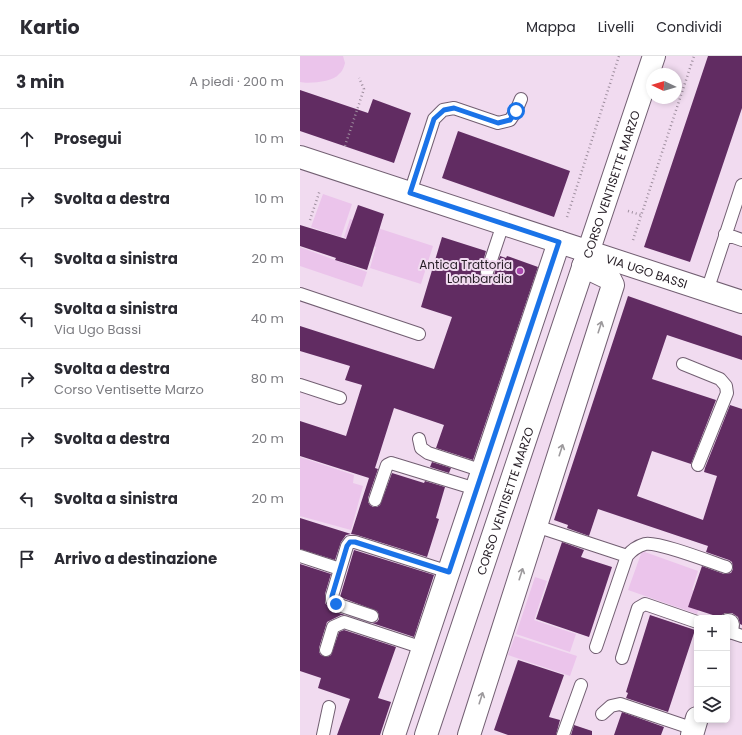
<!DOCTYPE html>
<html lang="it">
<meta charset="utf-8">
<style>
:root{--surface:#fff;--page:#f7f7f7;--text:#2b2b33;--muted:#7c7c81;--line:#e1e1e2}
body{margin:0;font-family:Poppins,sans-serif;background:var(--page);color:var(--text)}
.controls{position:absolute;right:12px;bottom:12px;display:grid;overflow:hidden;border-radius:6px;box-shadow:0 2px 6px #0003}
.controls button{width:36px;height:36px;display:grid;place-items:center;padding:0;border:0;border-bottom:1px solid var(--line);background:var(--surface);color:var(--text);font:20px sans-serif}
.compass{position:absolute;left:346px;top:12px;width:36px;height:36px;border-radius:50%;background:var(--surface);box-shadow:0 2px 6px #0003;rotate:274deg}
.stop{position:absolute;width:12px;height:12px;margin:-9px;border:3px solid #1a73e8;border-radius:50%;background:#fff}
.stop.end{background:#1a73e8;border-color:#fff;box-shadow:0 1px 4px #0008}
.list{margin:0;padding:0;list-style:none}
h2{display:flex;justify-content:space-between;align-items:center;height:52px;margin:0;padding:0 16px;font-size:17px}
h2 small{font-size:13px;font-weight:400;color:var(--muted)}
.list li{display:grid;grid-template-columns:26px 1fr auto;gap:12px;align-items:center;box-sizing:border-box;height:60px;padding:0 16px;border-top:1px solid var(--line)}
.list b{display:block;font-size:15px;white-space:nowrap}
.list p{margin:0;font-size:13px;white-space:nowrap;color:var(--muted)}
.list em{font-size:13px;font-style:normal;color:var(--muted)}
.icon{flex:none;width:22px;height:22px;fill:none;stroke:currentColor;stroke-width:2;stroke-linecap:round;stroke-linejoin:round}
.map{position:relative;flex:none;width:442px;height:679px;overflow:hidden}
header{display:flex;align-items:center;gap:24px;box-sizing:border-box;height:56px;padding:0 20px;background:var(--surface);border-bottom:1px solid var(--line)}
header strong{font-size:19px}
nav{display:flex;gap:22px;margin-inline-start:auto;font-size:14px}
main{display:flex}
aside{flex:1;background:var(--surface)}
.map>svg:first-child{display:block}
</style>
<header>
<strong>Kartio</strong>
<nav><a>Mappa</a><a>Livelli</a><a>Condividi</a></nav>
</header>
<main>
<aside>
<h2>3 min<small>A piedi · 200 m</small></h2>
<ul class="list">
<li><svg class="icon" aria-label="ahead" viewBox="0 0 24 24"><path d="M12 20V5M6 11l6-6 6 6"/></svg><div><b>Prosegui</b></div><em>10 m</em></li>
<li><svg class="icon" aria-label="right" viewBox="0 0 24 24"><path d="M7 20v-9h11M14 6l5 5-5 5"/></svg><div><b>Svolta a destra</b></div><em>10 m</em></li>
<li><svg class="icon" aria-label="left" viewBox="0 0 24 24"><path d="M17 20v-9H6M10 6l-5 5 5 5"/></svg><div><b>Svolta a sinistra</b></div><em>20 m</em></li>
<li><svg class="icon" aria-label="left" viewBox="0 0 24 24"><path d="M17 20v-9H6M10 6l-5 5 5 5"/></svg><div><b>Svolta a sinistra</b><p>Via Ugo Bassi</p></div><em>40 m</em></li>
<li><svg class="icon" aria-label="right" viewBox="0 0 24 24"><path d="M7 20v-9h11M14 6l5 5-5 5"/></svg><div><b>Svolta a destra</b><p>Corso Ventisette Marzo</p></div><em>80 m</em></li>
<li><svg class="icon" aria-label="right" viewBox="0 0 24 24"><path d="M7 20v-9h11M14 6l5 5-5 5"/></svg><div><b>Svolta a destra</b></div><em>20 m</em></li>
<li><svg class="icon" aria-label="left" viewBox="0 0 24 24"><path d="M17 20v-9H6M10 6l-5 5 5 5"/></svg><div><b>Svolta a sinistra</b></div><em>20 m</em></li>
<li><svg class="icon" aria-label="arrive" viewBox="0 0 24 24"><path d="M6 21V4h12l-3 4 3 4H6"/></svg><div><b>Arrivo a destinazione</b></div></li>
</ul>
</aside>
<div class="map">
<svg width="442" height="679" viewBox="0 0 442 679">
<rect width="100%" height="100%" fill="#f1dbf0"/>
<path fill="#ebc4eb" d="M0,0H43L45,7C44,11 42,16 39,18C33,26 9,28 0,26Z
M23,138L52,148L41,181L11,171Z
M50,163L133,190L121,228L70,212L76,191L44,181Z
M0,191L67,216L62,231L0,210Z
M0,401L54,419L53,427L63,430L51,474L0,460Z
M342,495L398,515L392,534L404,538L397,558L328,534Z
M235,521L247,525L234,564L276,578L270,596L216,578Z
M215,580L277,600L270,620L208,599Z"/>
<path fill="#612c62" d="M408,0H442V52L390,206L344,191Z
M0,34L68,57L73,43L111,57L94,107L0,75Z
M158,75L270,115L254,161L142,122Z
M58,149L84,158L67,214L35,204L36,202L0,190V169L46,183Z
M142,181L186,195L180,217L182,221L185,223L192,222L194,219L200,200L206,202L207,200L238,211L173,404L136,392L144,369L94,352L75,412L78,413L68,442V446L70,449L73,451H77L80,449L92,417L124,427L125,425L145,431L136,462L139,463L127,501L57,479L51,478L69,422L0,400V365L46,380L62,329L45,324L50,310L0,295V270L134,313L152,261L121,251Z
M328,240L442,280V304L367,279L352,323L416,344L391,408L352,395L337,440L403,464L417,420L404,416L405,412L430,349L442,353V569L440,568L438,561L432,557H425L419,561L388,551L402,510L424,518L431,517L433,513L432,506L429,504L406,496L408,490L298,453L289,480L267,472L268,469L254,464Z
M132,406L151,412L149,417L130,411Z
M0,462L51,478L46,479L41,486L35,504L0,493Z
M262,486L284,494L281,501L312,511L289,581L236,563Z
M54,494L134,519L114,581L72,567L77,566L79,563V559L77,555L40,541Z
M0,508L31,518L25,538V547L33,555L45,559H41L27,566L19,592V596L21,599L27,601L31,599L39,576L44,574L96,591L78,642L91,646L80,679H37L50,643L18,632L21,622L0,615Z
M350,559L395,574L368,656L326,642L328,637L326,636Z
M218,604L264,619L249,661L260,664L256,679H208L194,674Z
M322,656L364,671L361,679H314Z
M274,669L292,675V679H271Z"/>
<g fill="none" stroke-linecap="round" stroke-linejoin="round">
<g stroke="#725f72" stroke-width="14">
<path id="lane" d="M110,137L134,63L143,54L154,52L198,67L210,64L216,55L221,43
M425,178L442,184
M187,216L203,168
M407,235L442,129
M0,238L119,278
M383,308L420,323L426,330L427,337L398,409
M0,329L40,342
M119,383L121,392L128,397L183,415
M75,444L87,409L91,407L176,433
M236,470L327,500
M0,500L40,513
M72,560L36,548L32,544V540L47,490L50,486H55L149,516
M427,575L442,580
M296,591L327,500C331,495 338,490 345,488C357,485 411,506 426,511
M26,594L33,571L44,566L123,592
M322,602L338,552L345,548L397,566
M302,658L311,650L320,648L394,673
M23,679L29,651
M263,679L281,629"/>
</g>
<g stroke="#725f72" stroke-width="24">
<g id="street">
<path id="s1" d="M0,101L442,246"/>
<path d="M427,572L428,569"/>
<path d="M94,679L259,186"/>
<path d="M169,679L313,229L310,223L283,210"/>
<path d="M392,679L397,662"/>
</g>
</g>
<g stroke="#725f72" stroke-width="24">
<g id="secondary">
<path id="s2" d="M126,679L354,0"/>
</g>
</g>
<path stroke="#9f8f9f" stroke-width="2.5" stroke-dasharray="1 3" stroke-linecap="butt" d="M45,90L64,33L59,22
M328,155L341,159
M267,161L319,0
M10,164L20,134
M333,184L394,0"/>
<use href="#lane" stroke="#fff" stroke-width="12"/>
<use href="#street" stroke="#fff" stroke-width="22"/>
<use href="#secondary" stroke="#fff" stroke-width="22"/>
</g>
<defs><path id="oneway-shaft" d="M-6 0H5M1.5-3L5.5 0L1.5 3" fill="none" stroke-width="1.6" stroke-linecap="round" stroke-linejoin="round"/></defs>
<g stroke="#9d9a9d">
<use href="#oneway-shaft" transform="translate(300 271) rotate(-72)"/>
<use href="#oneway-shaft" transform="translate(261 394) rotate(-72)"/>
<use href="#oneway-shaft" transform="translate(221 518) rotate(-72)"/>
<use href="#oneway-shaft" transform="translate(181 642) rotate(-72)"/>
</g>
<g fill="none" stroke-linecap="round" stroke-linejoin="round">
<path stroke="#1a73e8" stroke-width="5" d="M36,548L32,544V540L47,490L50,486H55L149,516L259,186L110,137L134,63L144,54L154,52L198,67L210,64L216,55"/>
</g>
<circle fill="#aa48ae" stroke="#f1dbf0" stroke-width="1.5" cx="220" cy="215" r="4"/>
<g text-anchor="middle" dominant-baseline="central" stroke-width="4" stroke-linejoin="round" paint-order="stroke">
<g font-size="12" fill="#261e26" stroke="#f1dbf0">
<text stroke="none"><textPath href="#s2" startOffset="581">CORSO VENTISETTE MARZO</textPath></text>
<text stroke="none"><textPath href="#s1" startOffset="365">VIA UGO BASSI</textPath></text>
<text stroke="none"><textPath href="#s2" startOffset="247">CORSO VENTISETTE MARZO</textPath></text>
</g>
<g font-size="12" fill="#261e26" stroke="#f1dbf0" text-anchor="end">
<text x="212" y="208">Antica Trattoria<tspan x="212" dy="14">Lombardia</tspan></text>
</g>
</g>
</svg>
<div class="controls">
<button>+</button>
<button>−</button>
<button><svg class="icon" aria-label="layers" viewBox="0 0 24 24"><path d="M12 4l9 5-9 5-9-5zM3 14l9 5 9-5"/></svg></button>
</div>
<svg class="compass" viewBox="-18 -18 36 36"><path d="M0-13l5 13h-10z" fill="#e53935"/><path d="M0 13l5-13h-10z" fill="#7c7c81"/></svg>
<div class="stop" style="left:216px;top:55px"></div>
<div class="stop end" style="left:36px;top:548px"></div>
</div>
</main>
